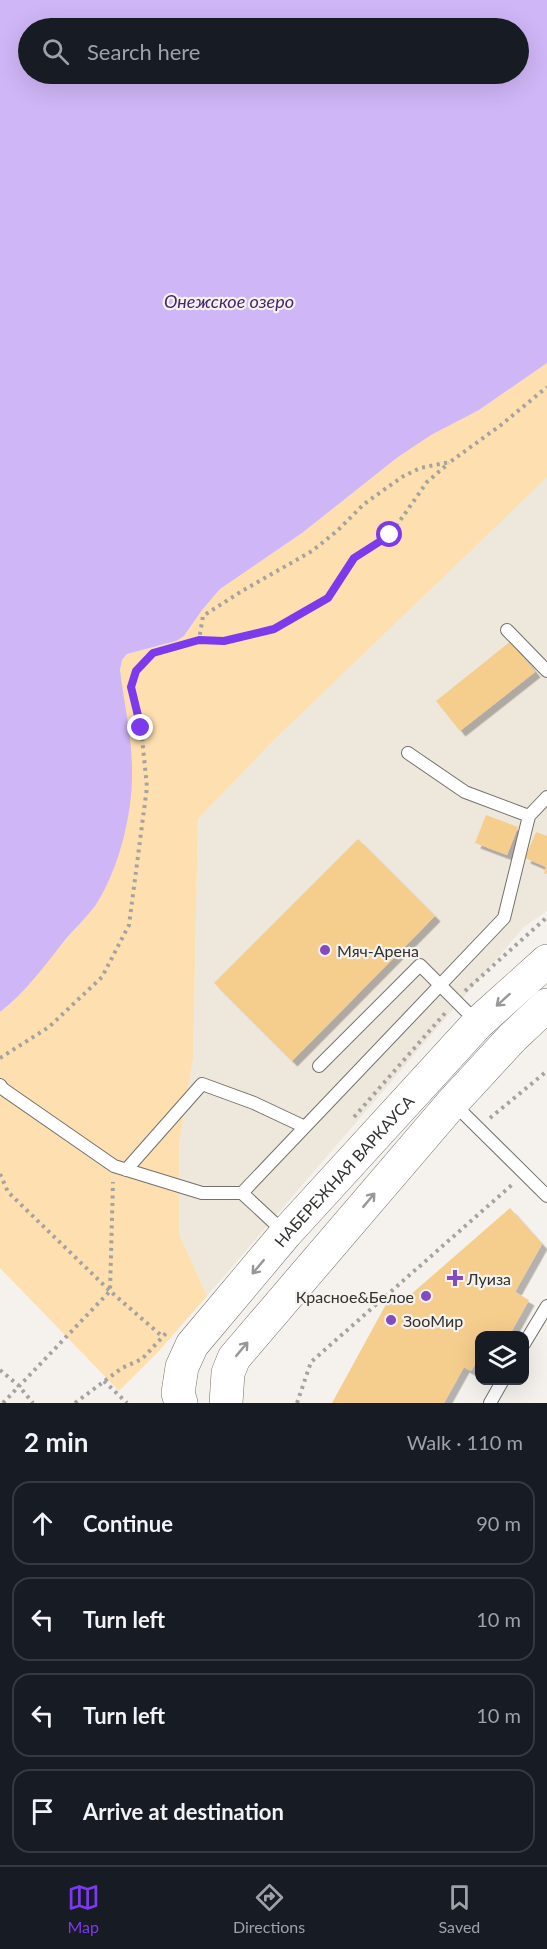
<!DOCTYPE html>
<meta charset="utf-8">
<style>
:root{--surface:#171b24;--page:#20242c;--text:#f1f3f6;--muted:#9ea1a6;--line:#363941;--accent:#7c3aed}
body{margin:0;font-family:Lato,sans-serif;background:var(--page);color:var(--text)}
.controls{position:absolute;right:18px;bottom:18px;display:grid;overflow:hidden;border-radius:12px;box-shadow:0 6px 24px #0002}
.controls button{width:54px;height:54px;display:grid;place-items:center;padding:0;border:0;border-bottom:2px solid var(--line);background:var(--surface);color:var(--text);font:30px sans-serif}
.stop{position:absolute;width:18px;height:18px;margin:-14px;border:4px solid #7c3aed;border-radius:50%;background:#fff}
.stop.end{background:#7c3aed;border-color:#fff;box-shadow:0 2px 6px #0008}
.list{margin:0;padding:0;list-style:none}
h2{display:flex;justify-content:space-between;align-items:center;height:78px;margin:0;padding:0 24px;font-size:26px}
h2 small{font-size:20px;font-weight:400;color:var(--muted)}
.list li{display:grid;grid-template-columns:39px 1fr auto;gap:18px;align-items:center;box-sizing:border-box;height:84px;margin:0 12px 12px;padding:0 12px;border:2px solid var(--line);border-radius:18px}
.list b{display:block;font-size:22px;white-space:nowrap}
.list em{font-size:20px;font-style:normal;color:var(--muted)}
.icon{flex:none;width:33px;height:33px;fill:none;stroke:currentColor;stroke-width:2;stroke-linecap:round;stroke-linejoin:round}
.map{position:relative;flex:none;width:547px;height:1403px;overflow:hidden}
.search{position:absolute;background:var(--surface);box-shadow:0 6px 24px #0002;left:18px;right:18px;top:18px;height:66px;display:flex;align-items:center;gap:15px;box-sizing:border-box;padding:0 21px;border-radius:33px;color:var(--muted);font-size:22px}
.sheet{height:462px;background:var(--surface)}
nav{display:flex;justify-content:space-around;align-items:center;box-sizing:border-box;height:84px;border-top:2px solid var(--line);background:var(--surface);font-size:16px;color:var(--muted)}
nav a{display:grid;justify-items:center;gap:3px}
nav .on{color:var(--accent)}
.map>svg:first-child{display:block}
</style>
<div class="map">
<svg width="547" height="1403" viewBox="0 0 547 1403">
<defs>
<filter id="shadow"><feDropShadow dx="5.5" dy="5.5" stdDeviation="0" flood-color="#0004"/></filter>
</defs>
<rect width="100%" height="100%" fill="#f5f2ed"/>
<path fill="#eee7dc" d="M545,477H547V911L524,927L207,1296L179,1234V1146L193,1059L198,819L275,739Z"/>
<path fill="#fedfaf" d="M547,363V477L275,739L198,819L193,1059L179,1146V1234L207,1296L157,1353L119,1391L0,1268V1012L9,1005L94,907L132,767L120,670L122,660L127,654L166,644L184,636L202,610L220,589L302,533L398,457L430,435L479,410Z"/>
<path fill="#cfb6f7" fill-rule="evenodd" d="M0,0H547V363L479,410L431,435L398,457L302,533L220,589L202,610L184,636L176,641L127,654L122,660L120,670C124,703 132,737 132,770C133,813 119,870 95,906C86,918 74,929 65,940C45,965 25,993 0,1012ZM28,28H518V74H28Z"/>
<path fill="#f5ce8e" filter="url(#shadow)" d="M511,641L535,672L460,731L436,701Z
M486,815L518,827L507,855L475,843Z
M536,832L547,836V874L544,873L546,867L525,858Z
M358,839L435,916L292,1061L214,983Z
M510,1208L542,1244L515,1292L529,1300L509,1336H480V1356L471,1371L464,1367L444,1403H332L390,1297L401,1303Z"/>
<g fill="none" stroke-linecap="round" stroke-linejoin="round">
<g stroke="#74716d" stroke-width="14">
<path id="lane" d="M507,630L547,671
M408,753L465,792L529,816L547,797
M319,1066L420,965L477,1022
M0,1085L3,1089L114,1166L202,1193H242L285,1233
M454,1104L547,1196
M126,1170L202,1084L254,1103L305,1127
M242,1193L504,918L529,816
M524,1344L547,1306
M490,1403L503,1380"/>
</g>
<g stroke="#74716d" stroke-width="34">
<g id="secondary">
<path id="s1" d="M181,1403L178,1393L182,1367L192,1345L286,1233L478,1023L547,961"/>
<path d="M226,1403L228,1373L234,1358L452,1103L513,1037L547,1005"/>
</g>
</g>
<path stroke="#a5a39f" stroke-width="4" stroke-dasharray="3 4.5" stroke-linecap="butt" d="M199,640L224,641L274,629L328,598L354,558L390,535L427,482L449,463
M465,991L547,917
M0,1058L49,1027L102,977L129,925L147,787L141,728L131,687L136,671L152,653L199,640L203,616L242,591L312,551L337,531L364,504L402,477L420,468L450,462L501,425L547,387
M354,1117L446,1012
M490,1118L547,1071
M0,1174L8,1192L110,1291L163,1337
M0,1370L18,1385L33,1403
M104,1381L127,1403
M3,1403L110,1291L113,1182
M75,1403L122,1368L142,1359L168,1331
M297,1403L311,1362L514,1183"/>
<use href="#lane" stroke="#fff" stroke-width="12"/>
<use href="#secondary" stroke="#fff" stroke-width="33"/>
</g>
<defs><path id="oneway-shaft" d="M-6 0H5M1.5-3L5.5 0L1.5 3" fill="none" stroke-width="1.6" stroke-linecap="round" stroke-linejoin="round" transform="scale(1.5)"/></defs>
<g stroke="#989897">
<use href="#oneway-shaft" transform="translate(503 1000) rotate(138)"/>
<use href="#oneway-shaft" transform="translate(369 1200) rotate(-50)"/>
<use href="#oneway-shaft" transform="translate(258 1267) rotate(130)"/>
<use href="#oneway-shaft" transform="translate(242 1349) rotate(-50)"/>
</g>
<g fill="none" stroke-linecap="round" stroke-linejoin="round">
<path stroke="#7c3aed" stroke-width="8" d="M141,728L131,687L136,671L153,653L199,640L224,641L274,629L328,598L354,558L390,535"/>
</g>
<g fill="#834bc2" stroke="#f5f2ed" stroke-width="2">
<circle cx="325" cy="950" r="6"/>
<path d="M452 1269h6v6h6v6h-6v6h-6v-6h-6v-6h6z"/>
<circle cx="426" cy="1296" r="6"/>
<circle cx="391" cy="1320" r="6"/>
</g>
<g text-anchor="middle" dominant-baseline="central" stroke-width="4.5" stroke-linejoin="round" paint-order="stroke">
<g font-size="16" fill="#32312f" stroke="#f5f2ed" text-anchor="start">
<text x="337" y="950">Мяч-Арена</text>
<text x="467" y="1278">Луиза</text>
<text x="414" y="1296" text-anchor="end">Красное&amp;Белое</text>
<text x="403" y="1320">ЗооМир</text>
</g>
<g font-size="16" fill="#32312f" stroke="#f5f2ed">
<text stroke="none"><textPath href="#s1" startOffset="292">НАБЕРЕЖНАЯ ВАРКАУСА</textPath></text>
</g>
<g font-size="18" font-style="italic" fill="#47246e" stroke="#f5f2ed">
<text x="229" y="301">Онежское озеро</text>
</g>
</g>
</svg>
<div class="controls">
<button><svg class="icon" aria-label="layers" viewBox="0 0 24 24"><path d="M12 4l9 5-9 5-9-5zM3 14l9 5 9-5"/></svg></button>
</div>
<div class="stop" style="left:390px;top:535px"></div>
<div class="stop end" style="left:141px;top:728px"></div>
<div class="search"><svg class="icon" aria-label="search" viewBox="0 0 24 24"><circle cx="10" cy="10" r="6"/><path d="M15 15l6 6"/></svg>Search here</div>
</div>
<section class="sheet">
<h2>2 min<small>Walk · 110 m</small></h2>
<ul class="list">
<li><svg class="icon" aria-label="ahead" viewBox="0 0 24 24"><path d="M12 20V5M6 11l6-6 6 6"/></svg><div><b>Continue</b></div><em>90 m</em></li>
<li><svg class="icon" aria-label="left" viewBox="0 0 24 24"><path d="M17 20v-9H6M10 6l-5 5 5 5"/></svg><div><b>Turn left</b></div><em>10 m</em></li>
<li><svg class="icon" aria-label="left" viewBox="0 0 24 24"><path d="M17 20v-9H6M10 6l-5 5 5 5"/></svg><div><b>Turn left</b></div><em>10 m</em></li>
<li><svg class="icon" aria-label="arrive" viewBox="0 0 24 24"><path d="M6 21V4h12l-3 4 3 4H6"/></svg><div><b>Arrive at destination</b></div></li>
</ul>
</section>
<nav>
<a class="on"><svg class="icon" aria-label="map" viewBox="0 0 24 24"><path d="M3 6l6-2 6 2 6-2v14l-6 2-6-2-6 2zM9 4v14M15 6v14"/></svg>Map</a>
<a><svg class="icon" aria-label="directions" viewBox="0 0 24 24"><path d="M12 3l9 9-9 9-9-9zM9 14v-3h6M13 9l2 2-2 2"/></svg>Directions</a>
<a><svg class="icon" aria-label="saved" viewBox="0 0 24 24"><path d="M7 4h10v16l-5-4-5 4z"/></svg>Saved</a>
</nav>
